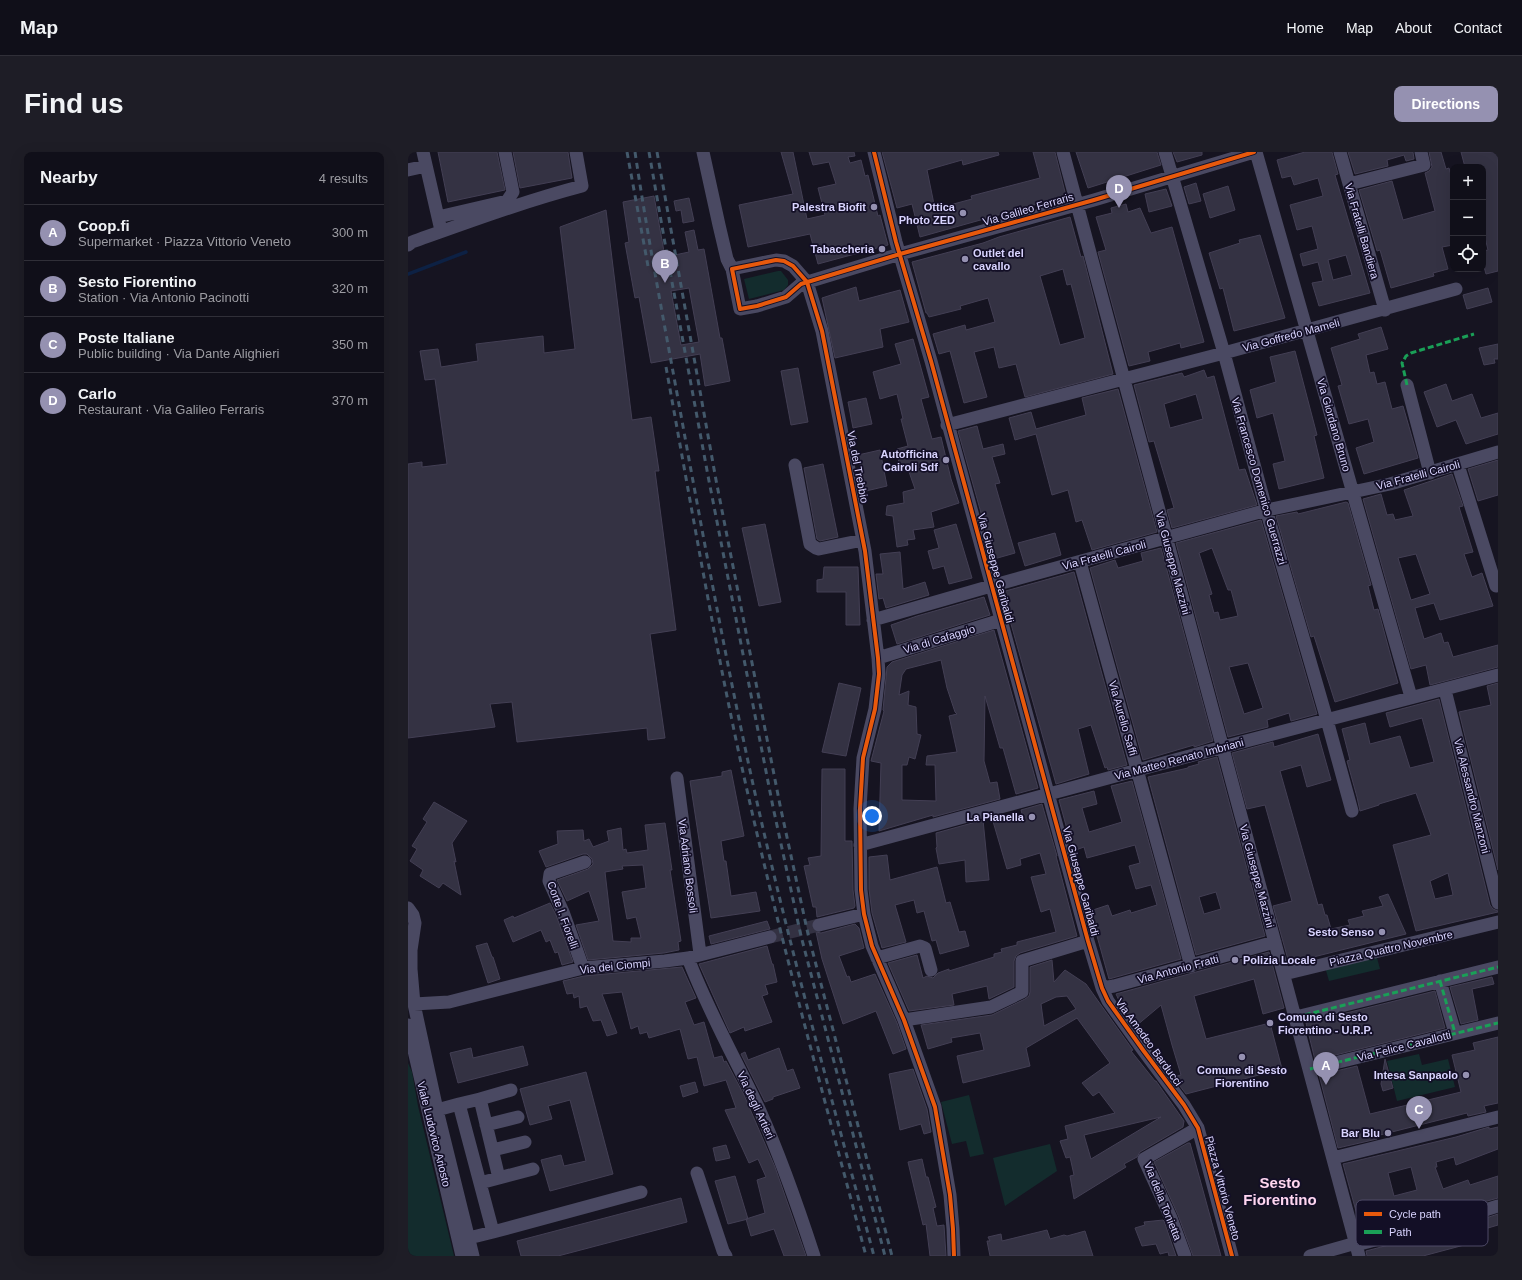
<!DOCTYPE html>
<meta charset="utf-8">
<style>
:root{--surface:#100f19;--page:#1e1d26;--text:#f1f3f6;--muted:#9c9ca2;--line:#302f38;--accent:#9591b1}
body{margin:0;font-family:Arial,sans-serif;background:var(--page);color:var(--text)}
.controls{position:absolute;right:12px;top:12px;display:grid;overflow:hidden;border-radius:8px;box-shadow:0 4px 16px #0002}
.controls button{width:36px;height:36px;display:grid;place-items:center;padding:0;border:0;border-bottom:1px solid var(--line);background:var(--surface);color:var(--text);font:20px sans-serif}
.you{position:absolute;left:464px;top:664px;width:14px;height:14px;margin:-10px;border:3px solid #fff;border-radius:50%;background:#1a73e8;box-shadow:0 0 0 6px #1a73e833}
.badge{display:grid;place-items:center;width:26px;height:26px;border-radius:50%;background:var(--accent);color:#fff;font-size:13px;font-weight:700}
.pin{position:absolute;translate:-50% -33px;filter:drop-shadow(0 1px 2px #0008)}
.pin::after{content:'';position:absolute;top:21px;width:14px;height:12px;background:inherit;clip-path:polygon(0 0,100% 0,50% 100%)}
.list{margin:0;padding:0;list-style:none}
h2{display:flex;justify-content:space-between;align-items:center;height:52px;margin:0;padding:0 16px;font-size:17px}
h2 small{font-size:13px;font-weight:400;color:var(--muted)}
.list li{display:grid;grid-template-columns:26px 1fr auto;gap:12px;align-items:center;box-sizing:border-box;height:56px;padding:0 16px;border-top:1px solid var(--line)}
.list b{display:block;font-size:15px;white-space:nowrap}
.list p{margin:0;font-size:13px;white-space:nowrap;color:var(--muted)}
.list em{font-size:13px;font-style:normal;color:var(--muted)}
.icon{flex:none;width:22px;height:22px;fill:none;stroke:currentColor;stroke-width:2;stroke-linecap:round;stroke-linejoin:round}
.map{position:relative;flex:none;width:1090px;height:1104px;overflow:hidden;border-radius:8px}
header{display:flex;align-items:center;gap:24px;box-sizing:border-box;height:56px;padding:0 20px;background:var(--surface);border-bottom:1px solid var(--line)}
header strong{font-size:19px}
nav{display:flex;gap:22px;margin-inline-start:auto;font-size:14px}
.intro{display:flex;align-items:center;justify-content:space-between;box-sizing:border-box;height:96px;padding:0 24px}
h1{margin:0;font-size:28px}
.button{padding:10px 18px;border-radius:8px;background:var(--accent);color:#fff;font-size:14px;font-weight:700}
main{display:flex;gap:24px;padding:0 24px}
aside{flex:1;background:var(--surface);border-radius:8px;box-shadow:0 4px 16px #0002}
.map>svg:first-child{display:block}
</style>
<header>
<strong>Map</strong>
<nav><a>Home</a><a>Map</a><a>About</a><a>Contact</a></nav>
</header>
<div class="intro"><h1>Find us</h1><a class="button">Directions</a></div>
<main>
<aside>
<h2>Nearby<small>4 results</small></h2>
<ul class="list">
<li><span class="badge">A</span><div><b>Coop.fi</b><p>Supermarket · Piazza Vittorio Veneto</p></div><em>300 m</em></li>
<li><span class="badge">B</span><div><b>Sesto Fiorentino</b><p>Station · Via Antonio Pacinotti</p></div><em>320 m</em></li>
<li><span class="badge">C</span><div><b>Poste Italiane</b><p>Public building · Via Dante Alighieri</p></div><em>350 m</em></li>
<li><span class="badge">D</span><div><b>Carlo</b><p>Restaurant · Via Galileo Ferraris</p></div><em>370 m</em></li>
</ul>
</aside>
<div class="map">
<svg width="1090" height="1104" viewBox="0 0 1090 1104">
<rect width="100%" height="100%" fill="#161421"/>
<path fill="#132c2d" d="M370,119H373L380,128V133L376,138L341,147L336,127Z
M968,802L972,817L921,829L917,815Z
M1011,902L1014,913L1040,907L1047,935L989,949L979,909Z
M0,911L4,920L10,954L46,1104H0Z
M561,943L576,1002L562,1005L558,989L544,992L533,950Z
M642,992L649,1019L597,1054L585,1006Z"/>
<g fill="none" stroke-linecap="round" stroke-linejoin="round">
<path stroke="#0d2144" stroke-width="3.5" d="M0,122L58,100"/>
</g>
<path fill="#343243" stroke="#433f54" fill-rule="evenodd" d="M30,0H89L97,38L40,50Z
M105,0H160L164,26L112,36Z
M373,0H385L399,67L417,63L410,36L428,32L421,10L405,13L401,0H446L447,4L440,5L442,11L453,8L457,24L460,23L470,64L472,63L480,93L410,112L402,82L340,95L331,53L385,42Z
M474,0H590L591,3L555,13L554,8L519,18L527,57L564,47L563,44L632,26L625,0H647L658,44L512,85L504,52L489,56Z
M668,0H749L753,13L680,36Z
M765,0H794V3L769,10Z
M897,0H924L930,22L927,23L962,141L911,154L904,131L915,129L910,110L895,114L892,102L910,97L904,74L889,78L882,53L915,44L910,26L886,33L883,24L874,26L869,8ZM938,103L944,123L925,128L920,108Z
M940,0H1005L1006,7L998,9L996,3L979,8L980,14L947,22Z
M1021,0H1033L1038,17L1041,16L1045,30V93L1034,95L1040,117L1025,121L1026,124L983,136L972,98L969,99L951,38L984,29L995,68L1027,59L1017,21L1021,19L1024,15Z
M1053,0H1090V119L1078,122L1075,111V99L1080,98L1075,77V15H1071L1070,13L1057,15Z
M788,31L793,49L781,52L776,35Z
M820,34L827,58L802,66L795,42Z
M758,37L764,54L741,60L737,42Z
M246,44L257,105L281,100L277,80L286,78L290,98L296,97L312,186H314L322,229L297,234L292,202L243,211L231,145L227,146L217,91L221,90L215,50ZM281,136L291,190L273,193L263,139Z
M281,46L286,69L275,71L273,58L268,59L266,49Z
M718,52L720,60L732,56L743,81L764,75L796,190L773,196L772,191L740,200L742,209L721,214L690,100L698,98L688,65L704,61L703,56Z
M198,58L224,268L243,265L251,319H247L268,478L242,482L257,586L240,588L239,576L109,590L104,550L82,552L87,575L0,586V312L14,310V315L39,312L27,227L17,228L12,199L30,197L33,215L70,209L68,192L135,184L136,201L167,197L152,75Z
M662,65L673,105L675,104L705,222L617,245L608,212L591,216L586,195L566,200L579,245L556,251L542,199L531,202L525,182L557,173L558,178L587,170L580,146L552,154L553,157L521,165L519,161H518L504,110L575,91L591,85ZM655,117L659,133L663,132L677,186L652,193L632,124Z
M852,83L877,166L826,179L815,136L812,137L801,101L832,91L831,88Z
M448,135L451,149L492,138L501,170L472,177L475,195L427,206L414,146Z
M1080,136L1084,150L1059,157L1055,143Z
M973,175L980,197L958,203L962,221L966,220L969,232L977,230L984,257L995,254L1010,306L956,322L948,296L966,290L960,267L941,272L930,234L934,233L923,196L952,187L950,182Z
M505,187L521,245L513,247L524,287L533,285L543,327L551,351L523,360L526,375L505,378L507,387L499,388L500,393L489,395L485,364L478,363L479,354L496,351L495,340L507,337L500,317L492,320L489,297L500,294L493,267H495L489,242L472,247L465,220L493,212L487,192Z
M1090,192V207H1086L1087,211L1076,213L1071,196Z
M887,199L909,283L906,284L916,326L871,337L865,312L877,309L865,261L849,266L842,238L868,230L862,205Z
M390,216L400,270L383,273L373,219Z
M796,218L799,226L806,224L831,318L837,317L849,353L764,376L759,358L766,356L746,289L741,290L726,233L774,221L776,225ZM788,242L795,267L762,276L756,252Z
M1038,232L1044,249L1064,242L1073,266L1090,261V282L1058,292L1048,268L1029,275L1016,240Z
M710,237L749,380L684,398L674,368L668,370L660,338L644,343L628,282L607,288L601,266L623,260L628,277L678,263L674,246Z
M458,246L464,272L445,276L440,250Z
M569,274L575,297L595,292L597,302L584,305L592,331L587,332L607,401L586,407L550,279Z
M472,298L479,334L458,339L450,303Z
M1090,308V343L1070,349L1060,317Z
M415,312L430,385L412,389L409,387L396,316Z
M1044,322L1055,354L1051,355L1065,400L1056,402L1064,425L1074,421L1085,454L1032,468L1026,451L1007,456L1016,487L1033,481L1036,491L1040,490L1045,505L1090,493V515L1022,533L1018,513L1003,517L955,347L973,342L979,363L985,362L987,368L1005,364L996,338ZM1008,402L1022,442L1003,448L990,406Z
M938,350L940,351L963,433L960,434L966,458L970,457L990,531L927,550L906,484L903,485L868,364L889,360L890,362Z
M853,368L909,562L883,569L881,561L859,568L860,574V575L820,585L768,391ZM804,396L820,438H823L830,464L812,468L810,460L806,461L801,443L804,442L791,401ZM840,511L855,556L836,562L821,515Z
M357,372L373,450L351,454L334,376Z
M548,372L564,426L541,432L536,414L525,417L520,399L531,396L526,378Z
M647,381L653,403L617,414L610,391Z
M753,396L805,589L786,595V593L735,608L682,416L707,408L710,416L735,409L733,401Z
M492,400L495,437L517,430L521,443L478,456L475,446L471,447L468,422H475L472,402Z
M416,415H450L452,473H438V440H409V428L415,427Z
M666,420L719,613L700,618L699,615L697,616L683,573L670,577L681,622L648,632L594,440Z
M576,445L582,463L489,492L483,473L509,464Z
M586,478L630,636L608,642L595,596H592L577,544L576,609L582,631L589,630L592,647L525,665V663L471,679L473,611L463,609L476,559L475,558L479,515L484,510ZM533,508L539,536L547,560L549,562L541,564L549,600L519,604L518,613H527L528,649L494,648V613H499L501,605L507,607L513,583L509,582L508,555L500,553L501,539L491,543L494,523L498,517Z
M431,531L453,536L438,604L414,600Z
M1090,531V718L1051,560L1083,553L1079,534Z
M1031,547L1082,753L1085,757L1090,759V760L1008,779L985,693L1023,683L1008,641L971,652V653L952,659L949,645L939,609L942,608L934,577L957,571L962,592L992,584L1002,616L1026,610L1014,566L982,575L978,561ZM1040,721L1045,743L1027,747L1022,729Z
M910,582L923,628L899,635L893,613L872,619L910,753L914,752L917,763H919L923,777L942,773L940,768L956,764L954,759L975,754L971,745L980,742L998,782L881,811L865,754L884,749L857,653L839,657L824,601L865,590L866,595Z
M809,605L857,784L788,803L740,625L780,616V615L791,612L790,610ZM808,740L813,757L796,762L791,745Z
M414,617H437V689H444L445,738L447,754L446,756L409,765L408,755H405L396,714L402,713L400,706L413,704Z
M323,618L336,684L313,689L316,709H318L323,744L348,740L352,759L303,766L282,629L314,624V620Z
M724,629L773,807L701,827L682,759L700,753L704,764L722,758L723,761L749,753L743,733L728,737L721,714L732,711L727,693L679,706L676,695L665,699L651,648L686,639L689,652L674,656L681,680L714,670L703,634Z
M26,650L59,669L44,691L48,710L46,709L53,743L35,731L31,736L12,724L15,718L2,709L9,697L4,694L19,670L15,667Z
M634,652L649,704H648L669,784L612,801L608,804L606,809V835L581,847L579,834L544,842L546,853L501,859L480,811L509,803L515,826L519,824L525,826L530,821L541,817V819L586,805V802L594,800L593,797L609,793V790L648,780L642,757L633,760L623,725L638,722L632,701L612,707L613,713L599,717L584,666L595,663L597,670L615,666L613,658Z
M575,668L581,728L558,730L557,708L531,712L528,696L529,695L528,681Z
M257,671L264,718H262L273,789L270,790L271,798L256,801L180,808L168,773L191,769L181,739L159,749L149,728L180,717L185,712L184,707L179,702H175L138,715L131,699L150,692L149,679L175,678L176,689L181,687L185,695L201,689L199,679L213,676L215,698L218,697L219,701L240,698L237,673ZM235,713L238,736L214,740L219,767L228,765L233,786H223V790L205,789L197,720L215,717L214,714Z
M479,703L482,728L529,715L538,751L542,750L551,780L557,779L561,794L532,802L528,788L524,789L516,759L509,761L506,748L487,753L498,790L474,796L464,761L461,737V705Z
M142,751L148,763L165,810L154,813L150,800L147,801L142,788L138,790L133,778L105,790L96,768L105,764L106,766Z
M359,769L362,777L303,792L301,784Z
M447,772L451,776L456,796L431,804L439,825L441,824L443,830L467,822L489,871L498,897L485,902L468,859L435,872L414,807L408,780L413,781Z
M79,791L84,805H85L92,827L80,831L68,794Z
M359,794L364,812H365L369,830L357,833L360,842L354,844L364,870L337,879L336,875L322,881L291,812Z
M861,800L876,856L855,862L846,827L786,844L798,887L862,871L874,917L778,942L765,925L773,923L764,893L753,853L728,874L713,853L708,842Z
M644,808L646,830L657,818L678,832L725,898L723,899L747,929H748L776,969L775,975L732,1000L729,1005L716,1012L718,1015L666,1047L662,1024L666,1023L662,1005L658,1006L652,989L660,987L657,974L707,961L691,940L685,944L674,931L702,911L669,866L618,896L622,914L555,931L549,904L576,898L572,881L543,886L544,890L520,897L513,873L584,863L617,847L621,844L622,840V815ZM659,844L668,857L636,874L633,852L648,845ZM753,965L683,1007L676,983Z
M274,815L288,846L277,850L286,873L296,870L306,906L314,904L316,910L318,909L336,943L367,1015L398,1104H376L366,1077L343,1084L338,1067L357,1061L349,1028L358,1025L350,1007L341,1011L317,958L328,956L318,928L296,934L289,905L280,907L272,877L241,886L239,880L232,882L230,874L223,877L214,840L194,842L209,881L199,884L193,868L185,869L179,854L172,856L171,844L166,846L165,841L159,842L155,829L176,824Z
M1084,825L1086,832L1064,837L1070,868L1053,872L1042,835Z
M1027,839L1037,876L907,908L898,871Z
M1090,885V951L1076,954L1078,960L1060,964L1059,961L968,984L969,987L930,996L911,923L949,914L962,962L1053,940L1044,903L1067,898L1065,891Z
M115,894L120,913L50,931L42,901L63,896L65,906Z
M371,896L379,919L385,917L392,936L365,945V947L357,950L333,902L337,900L340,908Z
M977,907L985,936L975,939L973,932Z
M505,917L519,957L523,980L516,982L513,972L492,978L481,922Z
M178,920L205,1022L142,1039L133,1008L153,1003L156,1014L178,1009L162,948L140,954L144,967L122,973L112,937Z
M287,930L290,940L275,945L272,934Z
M1081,975V977L1090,975V997L1048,1013L1046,1005L1028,1010L1029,1015H1027L1035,1037L1060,1028L1062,1033L1090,1024V1046L956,1083L951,1070L935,1012L1048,985ZM1003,1015L1009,1038L986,1044L980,1021Z
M780,991H782L813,1104H785L770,1063L746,1010Z
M318,993L322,1006L308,1009L305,996Z
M514,1007L518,1025H520L528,1055L525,1056L529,1074L536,1073L538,1104H522L518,1072L515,1073L500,1010Z
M327,1024L340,1067L320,1072L307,1029Z
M273,1046L279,1070L150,1104H113L109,1089Z
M1090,1062V1073L1057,1083L1060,1092L1015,1104H959L958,1099L1060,1072Z
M755,1068L756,1069L768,1104H761L760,1100L752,1102L748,1092L734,1094L727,1076L737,1073L736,1070Z
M639,1078L642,1087L656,1083L659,1084L677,1079L685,1104H582L579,1089H582L580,1085L593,1082L594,1089Z"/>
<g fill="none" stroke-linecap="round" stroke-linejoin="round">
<path stroke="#333142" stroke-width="13" stroke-dasharray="13 6" stroke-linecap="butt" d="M362,785L411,773"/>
<path stroke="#4a4962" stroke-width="13" d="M15,0L32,74
M295,0L311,73L319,107L324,117
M466,0L488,90L523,209L680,789L694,836L700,849L735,898L776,953L790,976L824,1104
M655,0L951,1104
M757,0L816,201L860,364L919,568L944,659
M848,0L1003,545
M932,0L977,158
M0,18L18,14
M941,32L1016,13L1013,0
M30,65L99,49L105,40L97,0
M0,93L4,90C60,70 117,49 174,34L168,0
M999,233L1022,321
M539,273L816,201L1048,137
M387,313L402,392L408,396L411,397L455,388
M1050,313L1088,434
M672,410L783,814
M465,468L583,434L859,358L982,332L1090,300
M470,506L593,468
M1037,538L1090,751
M269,626L292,802
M452,693L815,595L1090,523
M0,756L5,763L7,771L3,798V817L6,852L29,958L65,1104
M411,773L456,762
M280,806C300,859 328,908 352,959C373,1006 390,1055 406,1104
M469,806L512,794L517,796L523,818
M175,816L155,760L141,729L142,722L177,710
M876,822L1090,770
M1032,829L1047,881
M694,836L706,834L867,790
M6,852L41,850L175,816L257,809L280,806L362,785
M888,865L1090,815
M496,868L583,855L614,840V809L680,789
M0,873L54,1104
M902,917L1090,871
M72,947L103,938
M51,952L72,947L91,1026
M29,958L51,952L85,1080L57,1087L54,1084
M78,973L110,965
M85,998L117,990
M925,1006L1090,965
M289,1021L315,1099L318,1104
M72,1031L125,1017
M85,1080L233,1040
M948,1093L1058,1064L1090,1054
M546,1104L545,1077L542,1043L527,955L496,868L464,794L456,762L453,738L452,657L455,606L467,557L471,522L470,506L457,399L414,179L399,130L385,114L376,109L368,108L324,117L332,157L349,154L378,145L393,132L416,125L492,102L686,48L846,0
M777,1104L763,1066L736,1007L790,976
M902,1104L948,1091"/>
<path stroke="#43596b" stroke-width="3" stroke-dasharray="6 5" stroke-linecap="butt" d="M219,0L240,114
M227,0C242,101 262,201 280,302C302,421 324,540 351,659C385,808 426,956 466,1104
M241,0L261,114L301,329L365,655L393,784L477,1104
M249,0L308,328L372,653L400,782L484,1104
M258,215C285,363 310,513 344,660C378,809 419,956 458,1104"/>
<path stroke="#1a9f57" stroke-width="3" stroke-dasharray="6 3" stroke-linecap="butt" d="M999,233L994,211L998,204L1003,201L1066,182
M1032,829L1047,881
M888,865L1090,815
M902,917L1090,871"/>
<g stroke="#130f26" stroke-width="6">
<path id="cycleway" d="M466,0L488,90L523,209L680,789L694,836L700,849L735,898L776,953L790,976L824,1104
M546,1104L545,1077L542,1043L527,955L496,868L464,794L456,762L453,738L452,657L455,606L467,557L471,522L470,506L457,399L414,179L399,130L385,114L376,109L368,108L324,117L332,157L349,154L378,145L393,132L416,125L492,102L686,48L846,0"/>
</g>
<use href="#cycleway" stroke="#e8590c" stroke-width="4"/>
</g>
<g fill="#9591b1" stroke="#130f26" stroke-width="1.5">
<circle cx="466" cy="55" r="4"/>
<circle cx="555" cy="61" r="4"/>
<circle cx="474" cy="97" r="4"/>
<circle cx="557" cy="107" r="4"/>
<circle cx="538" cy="308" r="4"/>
<circle cx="624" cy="665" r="4"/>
<circle cx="974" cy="780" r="4"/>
<circle cx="827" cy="808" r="4"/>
<circle cx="862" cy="871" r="4"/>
<circle cx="834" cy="905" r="4"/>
<circle cx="1058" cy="923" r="4"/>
<circle cx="980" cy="981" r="4"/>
</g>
<g text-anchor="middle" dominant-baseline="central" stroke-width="3.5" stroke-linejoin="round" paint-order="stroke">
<g font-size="11" font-weight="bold" fill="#d9d4ff" stroke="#130f26" text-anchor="end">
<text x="458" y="55">Palestra Biofit</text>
<text x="547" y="55">Ottica<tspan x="547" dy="13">Photo ZED</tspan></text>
<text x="466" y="97">Tabaccheria</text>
<text x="565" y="101" text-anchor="start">Outlet del<tspan x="565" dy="13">cavallo</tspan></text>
<text x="530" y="302">Autofficina<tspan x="530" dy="13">Cairoli Sdf</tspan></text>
<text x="616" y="665">La Pianella</text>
<text x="966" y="780">Sesto Senso</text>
<text x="835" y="808" text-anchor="start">Polizia Locale</text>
<text x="870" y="865" text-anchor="start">Comune di Sesto<tspan x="870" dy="13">Fiorentino - U.R.P.</tspan></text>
<text x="834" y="918" text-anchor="middle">Comune di Sesto<tspan x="834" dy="13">Fiorentino</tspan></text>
<text x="1050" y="923">Intesa Sanpaolo</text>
<text x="972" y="981">Bar Blu</text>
</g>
<g font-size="11" fill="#d9d4ff" stroke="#130f26">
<text transform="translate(620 57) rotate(-16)">Via Galileo Ferraris</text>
<text transform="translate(954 79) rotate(74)">Via Fratelli Bandiera</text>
<text transform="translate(883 183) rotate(-15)">Via Goffredo Mameli</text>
<text transform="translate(926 273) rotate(74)">Via Giordano Bruno</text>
<text transform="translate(450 315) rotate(79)">Via del Trebbio</text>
<text transform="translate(1010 323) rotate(-15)">Via Fratelli Cairoli</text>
<text transform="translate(851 329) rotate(74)">Via Francesco Domenico Guerrazzi</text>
<text transform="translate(696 403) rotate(-15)">Via Fratelli Cairoli</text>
<text transform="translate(765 411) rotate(75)">Via Giuseppe Mazzini</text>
<text transform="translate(588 416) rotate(75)">Via Giuseppe Garibaldi</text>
<text transform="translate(531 487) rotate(-17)">Via di Cafaggio</text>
<text transform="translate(715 566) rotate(74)">Via Aurelio Saffi</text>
<text transform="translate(771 607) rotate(-15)">Via Matteo Renato Imbriani</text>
<text transform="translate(1064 644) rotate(76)">Via Alessandro Manzoni</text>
<text transform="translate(280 714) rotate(83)">Via Adriano Bossoli</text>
<text transform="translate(849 724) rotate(75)">Via Giuseppe Mazzini</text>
<text transform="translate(673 729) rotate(75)">Via Giuseppe Garibaldi</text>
<text transform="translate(155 763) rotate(70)">Corte l. Fiorelli</text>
<text transform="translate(983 796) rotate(-13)">Piazza Quattro Novembre</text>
<text transform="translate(207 814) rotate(-6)">Via dei Ciompi</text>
<text transform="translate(770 817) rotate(-15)">Via Antonio Fratti</text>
<text transform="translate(741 890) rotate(54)">Via Amedeo Barducci</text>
<text transform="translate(996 894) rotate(-14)">Via Felice Cavallotti</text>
<text transform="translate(348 953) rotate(65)">Via degli Artieri</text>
<text transform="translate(26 982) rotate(76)">Viale Ludovico Ariosto</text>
<text transform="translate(815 1036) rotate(75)">Piazza Vittorio Veneto</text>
<text transform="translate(755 1049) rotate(68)">Via della Tonietta</text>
</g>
<g font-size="15" font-weight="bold" fill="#ffd6f0" stroke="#130f26">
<text x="872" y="1030">Sesto<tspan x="872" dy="17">Fiorentino</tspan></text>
</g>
</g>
<rect x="948" y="1048" width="132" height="46" rx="6" fill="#130f26" stroke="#4e4a67" stroke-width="1"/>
<rect x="956" y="1060" width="18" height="4" fill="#e8590c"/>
<rect x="956" y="1078" width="18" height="4" fill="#1a9f57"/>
<g font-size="11" fill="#d9d4ff">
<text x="981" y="1066">Cycle path</text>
<text x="981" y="1084">Path</text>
</g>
</svg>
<div class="controls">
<button>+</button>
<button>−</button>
<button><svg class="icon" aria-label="locate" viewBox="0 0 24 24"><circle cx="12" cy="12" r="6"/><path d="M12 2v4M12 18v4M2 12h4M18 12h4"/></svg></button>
</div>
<div class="you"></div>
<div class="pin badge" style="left:918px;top:933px">A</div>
<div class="pin badge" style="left:257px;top:131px">B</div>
<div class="pin badge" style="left:1011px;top:977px">C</div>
<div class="pin badge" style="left:711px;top:56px">D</div>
</div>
</main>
